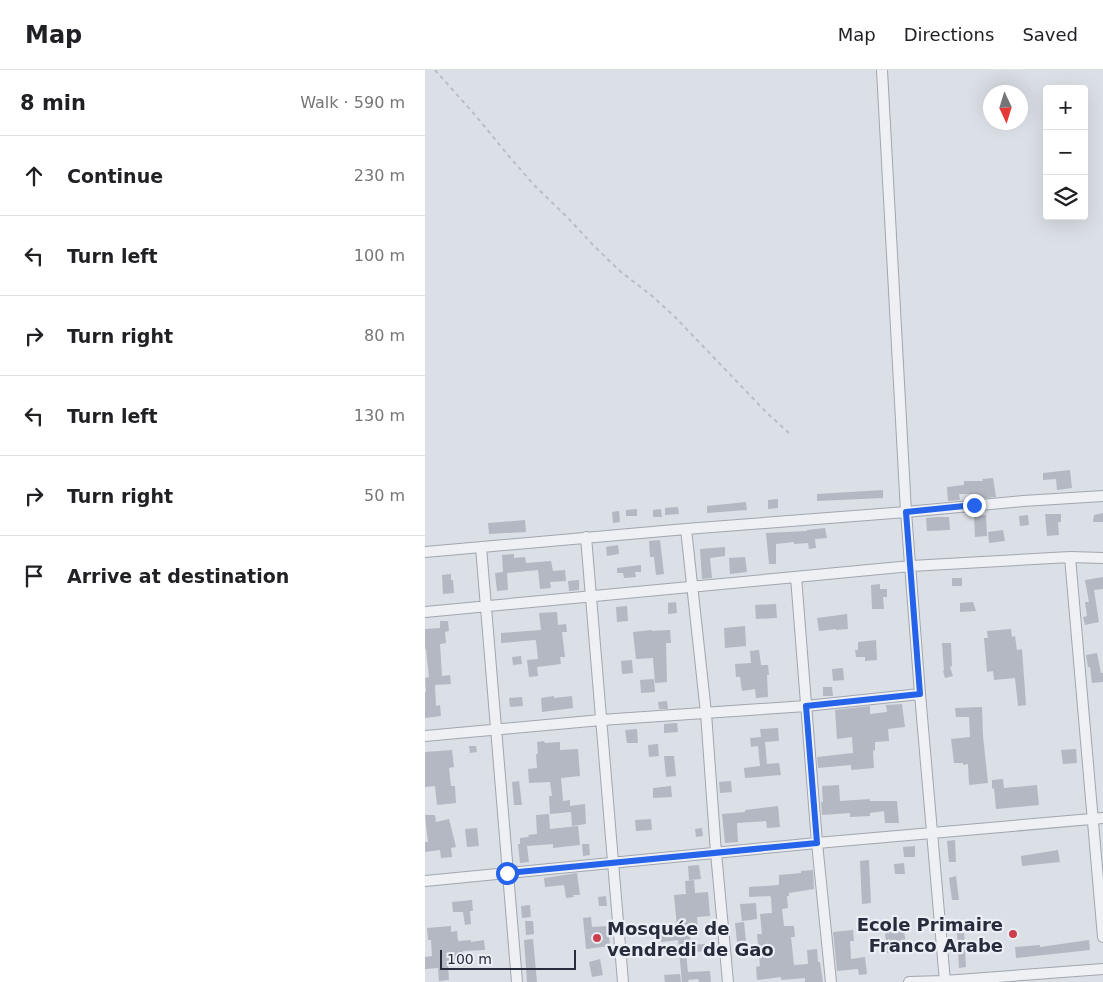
<!DOCTYPE html>
<meta charset="utf-8">
<style>
:root{--surface:#fff;--page:#f6f6f6;--text:#202124;--muted:#757577;--line:#e0e0e0}
body{margin:0;font-family:"DejaVu Sans",sans-serif;background:var(--page);color:var(--text)}
.controls{position:absolute;right:15px;top:15px;display:grid;overflow:hidden;border-radius:5px;box-shadow:0 5px 20px #0002}
.controls button{width:45px;height:45px;display:grid;place-items:center;padding:0;border:0;border-bottom:1px solid var(--line);background:var(--surface);color:var(--text);font:25px sans-serif}
.compass{position:absolute;left:558px;top:15px;width:45px;height:45px;border-radius:50%;background:var(--surface);box-shadow:0 5px 20px #0002;rotate:176deg}
.scale{position:absolute;left:15px;bottom:12px;width:136px;box-sizing:border-box;padding-left:5px;border:2px solid #262c3b;border-top:0;font-size:14px;line-height:18px;white-space:nowrap;color:#262c3b;-webkit-text-stroke:4px #ebeef4;paint-order:stroke}
.stop{position:absolute;width:15px;height:15px;margin:-11px;border:4px solid #2563eb;border-radius:50%;background:#fff}
.stop.end{background:#2563eb;border-color:#fff;box-shadow:0 1px 5px #0008}
.list{margin:0;padding:0;list-style:none}
h2{display:flex;justify-content:space-between;align-items:center;height:65px;margin:0;padding:0 20px;font-size:21px}
h2 small{font-size:16px;font-weight:400;color:var(--muted)}
.list li{display:grid;grid-template-columns:32px 1fr auto;gap:15px;align-items:center;box-sizing:border-box;height:80px;padding:0 20px;border-top:1px solid var(--line)}
.list b{display:block;font-size:19px;white-space:nowrap}
.list em{font-size:16px;font-style:normal;color:var(--muted)}
.icon{flex:none;width:28px;height:28px;fill:none;stroke:currentColor;stroke-width:2;stroke-linecap:round;stroke-linejoin:round}
.map{position:relative;flex:none;width:678px;height:912px;overflow:hidden}
header{display:flex;align-items:center;gap:30px;box-sizing:border-box;height:70px;padding:0 25px;background:var(--surface);border-bottom:1px solid var(--line)}
header strong{font-size:24px}
nav{display:flex;gap:28px;margin-inline-start:auto;font-size:18px}
main{display:flex}
aside{flex:1;background:var(--surface)}
.map>svg:first-child{display:block}
</style>
<header>
<strong>Map</strong>
<nav><a>Map</a><a>Directions</a><a>Saved</a></nav>
</header>
<main>
<aside>
<h2>8 min<small>Walk · 590 m</small></h2>
<ul class="list">
<li><svg class="icon" aria-label="ahead" viewBox="0 0 24 24"><path d="M12 20V5M6 11l6-6 6 6"/></svg><div><b>Continue</b></div><em>230 m</em></li>
<li><svg class="icon" aria-label="left" viewBox="0 0 24 24"><path d="M17 20v-9H6M10 6l-5 5 5 5"/></svg><div><b>Turn left</b></div><em>100 m</em></li>
<li><svg class="icon" aria-label="right" viewBox="0 0 24 24"><path d="M7 20v-9h11M14 6l5 5-5 5"/></svg><div><b>Turn right</b></div><em>80 m</em></li>
<li><svg class="icon" aria-label="left" viewBox="0 0 24 24"><path d="M17 20v-9H6M10 6l-5 5 5 5"/></svg><div><b>Turn left</b></div><em>130 m</em></li>
<li><svg class="icon" aria-label="right" viewBox="0 0 24 24"><path d="M7 20v-9h11M14 6l5 5-5 5"/></svg><div><b>Turn right</b></div><em>50 m</em></li>
<li><svg class="icon" aria-label="arrive" viewBox="0 0 24 24"><path d="M6 21V4h12l-3 4 3 4H6"/></svg><div><b>Arrive at destination</b></div></li>
</ul>
</aside>
<div class="map">
<svg width="678" height="912" viewBox="0 0 678 912">
<rect width="100%" height="100%" fill="#dbdfe6"/>
<path fill="#b3b8c2" d="M645,400L647,418L632,420L631,409L618,410V403Z
M568,408L571,427L551,429V424H534L535,430L523,431L522,417L539,415V411H558L557,409Z
M458,420V428L392,431V424Z
M353,429V438L343,439V430Z
M321,432L322,440L282,443V436Z
M253,437L254,444L240,445V438Z
M212,439V446H201V440Z
M236,439L237,447H228V440Z
M194,441L195,452L188,453L187,442Z
M678,443V452H668L669,445Z
M620,444H636V452H633L634,465L622,466Z
M561,445L562,466L550,467L549,446Z
M603,445L604,455L595,456L594,446Z
M512,447H524L525,460L502,461L501,448Z
M100,450L101,462L64,464L63,453Z
M400,458L402,468L390,469L391,478L384,479L383,473L369,474V472L351,474V494H344L341,463L382,461V460Z
M578,460L580,471L564,473L563,462Z
M235,470L239,504L231,505L229,487H225L224,471Z
M193,475L194,484L182,486L181,477Z
M300,477V486L285,488L287,508L277,509L275,479Z
M89,484V488L100,487L101,493L126,491L128,501L140,500L141,511L125,512L126,518L115,519L113,500L82,503L83,520L72,521L70,503L78,502L77,485Z
M320,487L322,502L305,504L304,488Z
M216,495V502H210L211,507L199,508L198,503H192V498Z
M26,504V510H28L29,523L18,524L17,505Z
M678,507V519L669,520L674,552L660,555L658,547L662,546L660,532H664L660,510Z
M527,508H537V516H527Z
M154,510V520L144,521L143,511Z
M455,514V519H462V527H458L459,539H447L446,515Z
M251,532L252,543L243,544V533Z
M548,532L551,541L535,542V533Z
M351,534L352,548L331,549L330,535Z
M202,536L203,551L192,552L191,537Z
M132,542L133,555L141,554L142,562H137L140,587H135L136,594L112,597L113,606L104,607L102,590L113,589L111,571L110,570L76,573V563L116,560L114,543Z
M422,544L423,559L411,560V559L394,561L392,548Z
M15,551H23L24,561L20,562L21,573L15,574L17,606L25,605L26,614L10,615L11,636L15,635L16,646L0,648V622H1L0,608L4,607L1,579H0V559L15,558Z
M320,556L321,576L300,578L299,558Z
M586,559L587,567L590,566L592,580L597,579L601,635L593,636L590,608L569,610L568,601L562,602L559,568H563L562,561Z
M227,560V561L245,560L246,573H241L242,612L230,613L228,588L211,589L208,562Z
M451,570L452,590L440,591V587H431L430,580H433V572Z
M517,573H526L527,596L525,597L528,606L520,608L518,601L519,600Z
M334,580L336,595H343L344,605H342L343,627L331,628L330,619L317,621L315,607H311L310,594L326,593L325,581Z
M672,583L676,603H678V612L667,613L665,597H663L661,585Z
M96,586L97,594L88,595L87,587Z
M207,590L208,603L197,604L196,591Z
M418,598L419,610L408,611L407,599Z
M229,609L230,622L216,623L215,610Z
M398,617H407L408,626H398Z
M129,626V628L147,626L148,638L117,642L116,628Z
M97,627L98,636L85,637L84,628Z
M242,631L243,639H234L233,632Z
M477,634L480,657L463,659L464,671L450,672V680L448,681L449,698L426,700V695L393,698L392,687L428,683L427,667L412,669L410,640L445,636V644L462,642L461,635Z
M557,637L558,666L563,713L544,715L543,694L538,695V693H529L526,669L545,667L544,647H531L530,638Z
M252,653L253,662L239,663V654Z
M353,658L354,671L340,672L342,694L354,693L356,705L320,708L319,698L335,696L333,676L326,677L325,668L336,667L335,659Z
M212,659L213,673H202L200,660Z
M119,671L120,673L135,672V680L153,679L155,706L136,708L138,731L145,730V736L160,734L161,754L147,756L146,742L125,744L124,726H127L125,712L104,713L103,699L112,698L111,684H113L112,672Z
M233,674L234,686L224,687L223,675Z
M44,676H51L52,682L45,683Z
M651,679L652,693L638,694L636,680Z
M27,680L29,697L24,698L26,716H30L31,733L12,735L10,716L0,717V682Z
M239,686H249L251,706L241,707Z
M578,709L579,718L612,715L614,735L571,739L569,718L567,719V710Z
M94,711L97,735H89L87,712Z
M306,711L307,722L295,723L294,712Z
M414,715L415,731L445,729V731H472L474,753H460L459,741L445,743V746L425,747V743L397,745L396,732H398L397,716Z
M246,716L247,727L228,728V718Z
M353,736L355,757L342,758L341,751L312,753L313,772L300,773L297,744L320,742V740Z
M124,744L125,759L153,756L155,775L128,778V774L102,776L104,792L95,793L93,774H95V768L104,767L103,765L112,764L111,745Z
M0,745H10L11,752L24,749L31,777L26,778L27,787L16,788L15,780L0,782V772H3Z
M226,749L227,760L211,761L210,750Z
M52,758L54,776L42,777L40,759Z
M277,758L278,766L271,767L270,759Z
M530,770L531,792H524L522,771Z
M157,774H164L165,785L158,786Z
M490,776V787H479L478,777Z
M633,780L635,792L597,796L596,786Z
M444,790L446,833L437,834L435,791Z
M479,793L480,804H470L469,794Z
M274,795L276,809L264,810L263,796Z
M388,800L389,819L364,823V826H362L363,838L357,839L359,856H369L370,867H366L369,895L383,894L382,880L392,879L393,892H395L398,912H380V908L356,910V907L332,910L331,897L335,896L332,864H337L335,844L347,843L346,828L345,826L324,827V817L354,815V805L376,803V801Z
M152,803L155,825H148L149,827L141,828L139,815L120,817L119,808Z
M531,806L534,830H527L524,808Z
M269,810L270,823L283,822L285,846L272,847L273,861H264L266,875L280,874L281,881L261,883L263,902L285,901L286,912H274L273,909L263,910L264,912H257L253,870L236,872L235,858L252,857L249,825L261,824L260,811Z
M181,826L182,836H174L173,827Z
M47,830L48,841H45L46,854L40,855L38,842H28L27,832Z
M331,833L332,849L317,851L315,834Z
M105,835L106,847L97,848L96,836Z
M166,847L167,857L183,856L185,876L161,879L158,848Z
M100,851H108L109,864L101,865Z
M319,852L321,871L312,872L310,853Z
M26,856V862L32,861L33,871L46,870V872L59,870L60,880L38,881L39,893L23,895L24,910L14,911L13,898L0,899V887L7,886L6,870H3L2,858Z
M428,860L429,871H425L426,889L440,887L442,904L434,905L433,899L412,901L408,862Z
M479,860L482,881L462,883L460,862Z
M539,861L541,897L534,898L532,862Z
M108,869L112,912H102L99,870Z
M664,870L665,880L591,888L590,877L615,875V877Z
M175,889L178,905L167,907L164,892Z
M255,904L256,912H240L239,905Z"/>
<g fill="none" stroke-linecap="round" stroke-linejoin="round">
<g stroke="#a1a6af" stroke-width="12">
<path id="minor" d="M457,0L481,442L495,624L520,912
M261,459L281,643L291,783L303,912
M161,467L198,912
M56,477L92,912
M0,482L261,459L481,442L598,431L678,426
M645,487L678,867
M371,507L392,773L406,912
M0,542L486,496L645,487L678,488
M0,666L176,650L381,636L495,624
M0,811L392,773L678,748
M484,912L519,911L678,899"/>
</g>
<path stroke="#babdc4" stroke-width="2" stroke-dasharray="4 4" stroke-linecap="butt" d="M10,0L51,46L82,84L109,115L142,147L168,175L196,202L226,225L250,247L342,343L364,363"/>
<use href="#minor" stroke="#eef0f4" stroke-width="10"/>
</g>
<g fill="none" stroke-linecap="round" stroke-linejoin="round">
<path stroke="#2563eb" stroke-width="6" d="M82,803L392,773L381,636L495,624L481,442L549,435"/>
</g>
<g fill="#cc404d" stroke="#ebeef4" stroke-width="2">
<circle cx="588" cy="864" r="5"/>
<circle cx="172" cy="868" r="5"/>
</g>
<g text-anchor="middle" dominant-baseline="central" stroke-width="4.5" stroke-linejoin="round" paint-order="stroke">
<g font-size="18" font-weight="bold" fill="#262c3b" stroke="#ebeef4" text-anchor="end">
<text x="578" y="854">Ecole Primaire<tspan x="578" dy="21">Franco Arabe</tspan></text>
<text x="182" y="858" text-anchor="start">Mosquée de<tspan x="182" dy="21">vendredi de Gao</tspan></text>
</g>
</g>
</svg>
<div class="controls">
<button>+</button>
<button>−</button>
<button><svg class="icon" aria-label="layers" viewBox="0 0 24 24"><path d="M12 4l9 5-9 5-9-5zM3 14l9 5 9-5"/></svg></button>
</div>
<svg class="compass" viewBox="-18 -18 36 36"><path d="M0-13l5 13h-10z" fill="#e53935"/><path d="M0 13l5-13h-10z" fill="#757577"/></svg>
<div class="scale">100 m</div>
<div class="stop" style="left:82px;top:803px"></div>
<div class="stop end" style="left:549px;top:435px"></div>
</div>
</main>
